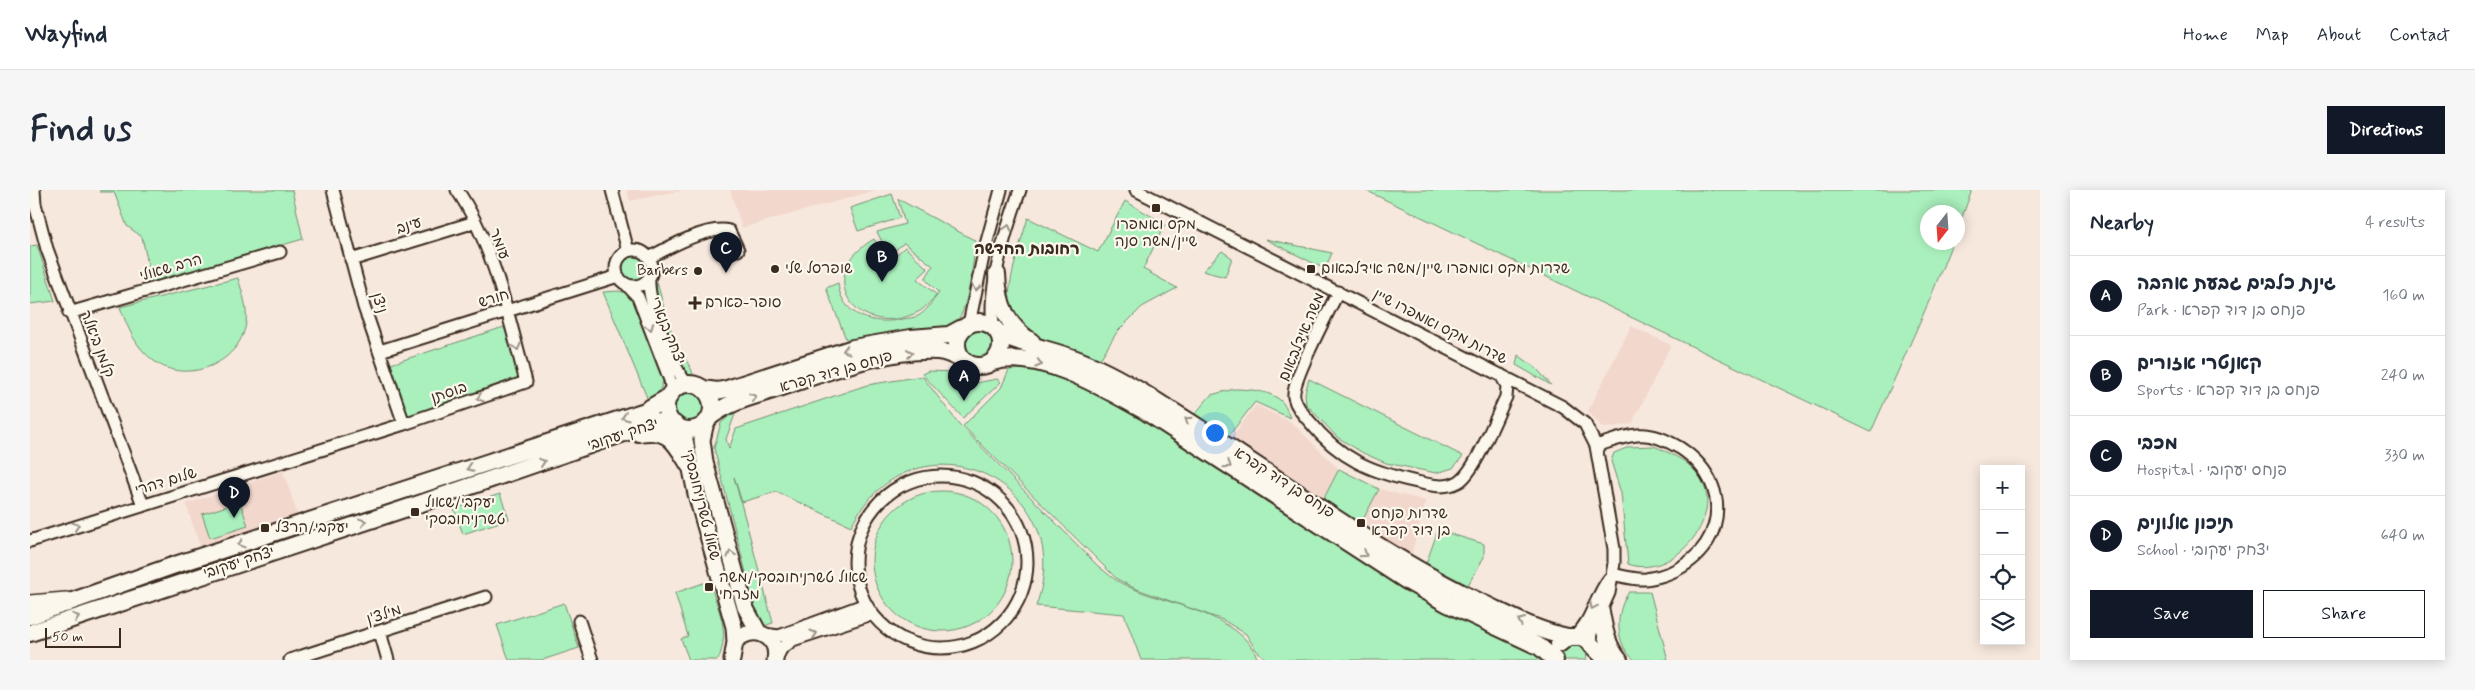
<!DOCTYPE html>
<meta charset="utf-8">
<style>
:root{--surface:#fff;--page:#f6f6f7;--text:#1f2937;--muted:#747a83;--line:#e0e1e3;--accent:#111827}
body{margin:0;font-family:Mynerve,"Playpen Sans Hebrew",sans-serif;background:var(--page);color:var(--text)}
.controls{position:absolute;right:15px;bottom:15px;display:grid;overflow:hidden;border-radius:0px;box-shadow:0 2px 12px #0003}
.controls button{width:45px;height:45px;display:grid;place-items:center;padding:0;border:0;border-bottom:1px solid var(--line);background:var(--surface);color:var(--text);font:25px sans-serif}
.compass{position:absolute;left:1890px;top:15px;width:45px;height:45px;border-radius:50%;background:var(--surface);box-shadow:0 2px 12px #0003;rotate:197deg}
.scale{position:absolute;left:15px;bottom:12px;width:76px;box-sizing:border-box;padding-left:5px;border:2px solid #3b2a1e;border-top:0;font-size:14px;line-height:18px;white-space:nowrap;color:#3b2a1e;-webkit-text-stroke:4px #fbf7ec;paint-order:stroke}
.you{position:absolute;left:1184px;top:242px;width:18px;height:18px;margin:-12px;border:4px solid #fff;border-radius:50%;background:#1a73e8;box-shadow:0 0 0 8px #1a73e833}
.badge{display:grid;place-items:center;width:32px;height:32px;border-radius:50%;background:var(--accent);color:#fff;font-size:16px;font-weight:700}
.pin{position:absolute;translate:-50% -41px;filter:drop-shadow(0 1px 2px #0008)}
.pin::after{content:'';position:absolute;top:26px;width:18px;height:15px;background:inherit;clip-path:polygon(0 0,100% 0,50% 100%)}
.list{margin:0;padding:0;list-style:none}
h2{display:flex;justify-content:space-between;align-items:center;height:65px;margin:0;padding:0 20px;font-size:21px}
h2 small{font-size:16px;font-weight:400;color:var(--muted)}
.list li{display:grid;grid-template-columns:32px 1fr auto;gap:15px;align-items:center;box-sizing:border-box;height:80px;padding:0 20px;border-top:1px solid var(--line)}
.list b{display:block;font-size:19px;white-space:nowrap}
.list p{margin:0;font-size:16px;white-space:nowrap;color:var(--muted)}
.list em{font-size:16px;font-style:normal;color:var(--muted)}
.actions{display:flex;gap:10px;padding:15px 20px}
.actions a{flex:1;padding:11px 0;border:1px solid var(--accent);border-radius:0px;text-align:center;font-size:18px;color:var(--accent)}
.actions .main{background:var(--accent);color:#fff}
.icon{flex:none;width:28px;height:28px;fill:none;stroke:currentColor;stroke-width:2;stroke-linecap:round;stroke-linejoin:round}
.map{position:relative;flex:none;width:2010px;height:470px;overflow:hidden;border-radius:0px}
header{display:flex;align-items:center;gap:30px;box-sizing:border-box;height:70px;padding:0 25px;background:var(--surface);border-bottom:1px solid var(--line)}
header strong{font-size:24px}
nav{display:flex;gap:28px;margin-inline-start:auto;font-size:18px}
.intro{display:flex;align-items:center;justify-content:space-between;box-sizing:border-box;height:120px;padding:0 30px}
h1{margin:0;font-size:35px}
.button{padding:12px 22px;border-radius:0px;background:var(--accent);color:#fff;font-size:18px;font-weight:700}
main{display:flex;gap:30px;padding:0 30px}
aside{flex:1;background:var(--surface);border-radius:0px;box-shadow:0 2px 12px #0003}
.map>svg:first-child{display:block}
</style>
<header>
<strong>Wayfind</strong>
<nav><a>Home</a><a>Map</a><a>About</a><a>Contact</a></nav>
</header>
<div class="intro"><h1>Find us</h1><a class="button">Directions</a></div>
<main>
<div class="map">
<svg width="2010" height="470" viewBox="0 0 2010 470">
<rect width="100%" height="100%" fill="#f7e8de"/>
<filter id="ink" filterUnits="userSpaceOnUse"><feTurbulence type="fractalNoise" baseFrequency=".02" numOctaves="2"/><feDisplacementMap in="SourceGraphic" scale="10" xChannelSelector="R" yChannelSelector="G"/><feConvolveMatrix kernelMatrix="1 2 1 2 8 2 1 2 1" color-interpolation-filters="sRGB"/></filter>
<g filter="url(#ink)">
<path fill="#f2d7cd" d="M597,0H654L600,11Z
M700,0H847L712,38Z
M1601,136L1641,155L1602,234L1576,238L1571,236L1558,221Z
M1226,215L1261,232L1309,279L1292,312L1199,250Z
M253,281L268,326L171,359L156,314Z
M1349,299L1396,311L1380,369L1329,337Z"/>
<path fill="#aaf0bd" stroke="#728d6e" d="M70,0H262L273,49L122,93L112,47L97,36L84,2H70Z
M1335,0H1942L1928,38V22H1898V52L1922,53L1900,109L1841,242Z
M862,4L870,28L828,41L820,18Z
M868,9L946,51C943,68 939,127 923,134C910,140 891,138 877,141C857,145 837,152 816,149L796,98L808,93C811,126 844,136 873,129C877,128 884,128 888,126C896,122 903,110 909,103L895,89L903,76L874,53L859,65L847,42L875,34Z
M1095,11L1135,34L1113,79L1147,98L1112,117L1087,142L1069,171C1043,162 980,144 979,110C978,91 992,47 998,28L1068,62Z
M844,49L858,72L875,57L898,79L887,89L907,105C902,110 896,117 890,121C830,153 779,87 844,49Z
M1235,49L1302,63L1295,79Z
M7,55L25,111L0,114V56Z
M1192,61L1202,68L1195,87L1173,81Z
M589 78a15 15 0 1 1 30 0a15 15 0 1 1-30 0Z
M208,88C212,102 218,118 216,133C210,174 156,195 124,171C105,157 98,138 90,117Z
M627,92C633,114 638,135 647,155C651,167 662,174 663,186L649,180L625,115Z
M589,101L598,103L603,112L629,176L633,191L629,203L618,210L573,102Z
M474,137L491,188L378,226L361,174Z
M933 154a16 16 0 1 1 32 0a16 16 0 1 1-32 0Z
M1488,165L1506,178L1521,195L1486,175Z
M1007,177L1041,191L1118,230L1237,312L1402,416L1507,464L1515,470H1237L1226,460L1216,444L1193,430L1104,398L1087,389L933,236L971,198L979,180Z
M898,181L923,182L940,194L967,189L971,192L933,228L892,184Z
M892,186L929,234L1068,376C1076,382 1084,390 1093,394C1133,415 1212,422 1228,470H1111L1094,424L1006,416C1052,290 882,216 821,336L746,302L712,312L704,287L743,433L730,437L684,258L691,233L707,219L696,249L699,259L706,239L837,195Z
M1279,189L1433,266L1423,278L1406,283L1356,273L1333,263L1307,247L1276,214L1275,203Z
M1204,199C1219,199 1244,201 1253,213C1256,217 1258,223 1260,228L1225,212L1197,248L1163,226L1181,205Z
M642 218a18 18 0 1 1 36 0a18 18 0 1 1-36 0Z
M1624,256C1639,263 1655,269 1666,282C1701,322 1644,391 1598,374L1591,303L1581,271L1584,263L1599,257Z
M1309,279L1349,299L1329,337L1292,312Z
M842 371a70 70 0 1 1 140 0a70 70 0 1 1-140 0Z
M470,304L479,329L433,344L424,319Z
M210,312L218,336L180,348L172,324Z
M1408,340L1454,354V367L1438,395L1396,374Z
M679,391C688,420 701,440 688,470H659L651,449L658,446L645,403Z
M1599,402H1620L1638,470H1605C1584,455 1585,421 1599,402Z
M534,413L549,458L512,470H479L467,435Z
M1550,453L1557,462L1556,470H1534C1530,457 1539,454 1550,453Z"/>
<g fill="none" stroke-linecap="round" stroke-linejoin="round">
<g stroke="#3b2a1e" stroke-width="15">
<path id="minor" d="M4,0L5,14L17,59L113,315
M303,0L334,117L374,234
M582,0L598,61
M1106,0L1533,217L1555,234L1566,256L1584,359V373L1579,403L1561,443L1560,453
M586 78a18 18 0 1 1 36 0a18 18 0 1 1-36 0Z
M619,68C637,58 679,35 699,41L708,60
M321,70L445,32
M619,88C617,111 642,177 657,194
M597,95L608,107L640,190L642,202
M1308,102C1299,121 1261,191 1264,207C1266,217 1274,225 1280,232C1310,269 1341,282 1387,292C1400,295 1415,299 1428,292C1445,283 1466,227 1476,207L1477,196L1471,185
M39,123L250,62
M939,134L954,62L971,0
M964,137C955,103 978,34 990,0
M350,161L588,86
M1566,256C1579,252 1593,246 1607,245C1621,243 1637,250 1650,258C1714,300 1689,379 1616,389C1605,390 1592,386 1582,384
M825 372a86 86 0 1 1 172 0a86 86 0 1 1-172 0Z
M0,351L374,234L496,192C480,132 463,52 427,0
M549,431L562,470
M350,442L358,470
M733,444L749,446L836,414
M1546,445C1562,431 1566,405 1579,389
M260,470L456,407
M746,470L751,459L763,450L842,424"/>
</g>
<g stroke="#3b2a1e" stroke-width="19">
<path id="tertiary" d="M676,232L672,250L675,272L715,417L729,443
M648,236L655,250L666,304L704,437L705,452
M702,470L705,452C721,434 750,444 745,470"/>
</g>
<g stroke="#3b2a1e" stroke-width="20">
<path id="secondary" d="M967,84C968,114 976,135 1002,152
M927 154a22 22 0 1 1 44 0a22 22 0 1 1-44 0Z
M969,143C995,156 1024,160 1051,171C1079,182 1106,198 1131,214C1238,278 1337,358 1450,412C1478,425 1506,441 1538,447
M962,172C1009,158 1077,200 1118,223L1377,391L1418,414L1510,457L1525,470
M636 217a23 23 0 1 1 46 0a23 23 0 1 1-46 0Z
M673,199L687,201L697,199L823,158L881,148L919,145L932,138
M680,227C699,211 726,206 749,198C797,182 857,158 908,161C919,162 927,167 936,172
M609,243C639,238 645,252 659,275
M1571,422C1574,439 1577,456 1589,470
M0,426L142,376L615,221L639,207
M0,443L383,316L626,232L645,234
M1529,454L1538,447H1553L1577,470"/>
</g>
<g stroke="#3b2a1e" stroke-width="22">
<path id="primary" d="M0,415L36,412"/>
</g>
<use href="#minor" stroke="#fbf7ec" stroke-width="11"/>
<use href="#tertiary" stroke="#fbf7ec" stroke-width="15"/>
<use href="#secondary" stroke="#fbf7ec" stroke-width="16"/>
<use href="#primary" stroke="#fbf7ec" stroke-width="19"/>
</g>
<defs><path id="oneway-chevron" d="M-2-3.5L2.5 0L-2 3.5" fill="none" stroke-width="1.6" stroke-linecap="round" stroke-linejoin="round" transform="scale(1.25)"/></defs>
<g stroke="#9b9085">
<use href="#oneway-chevron" transform="translate(978 38) rotate(-75)"/>
<use href="#oneway-chevron" transform="translate(946 98) rotate(99)"/>
<use href="#oneway-chevron" transform="translate(620 137) rotate(69)"/>
<use href="#oneway-chevron" transform="translate(487 157) rotate(75)"/>
<use href="#oneway-chevron" transform="translate(816 160) rotate(165)"/>
<use href="#oneway-chevron" transform="translate(880 163) rotate(-8)"/>
<use href="#oneway-chevron" transform="translate(1009 174) rotate(16)"/>
<use href="#oneway-chevron" transform="translate(723 207) rotate(-18)"/>
<use href="#oneway-chevron" transform="translate(450 208) rotate(161)"/>
<use href="#oneway-chevron" transform="translate(595 227) rotate(162)"/>
<use href="#oneway-chevron" transform="translate(1158 230) rotate(-147)"/>
<use href="#oneway-chevron" transform="translate(512 272) rotate(-19)"/>
<use href="#oneway-chevron" transform="translate(1198 275) rotate(33)"/>
<use href="#oneway-chevron" transform="translate(440 278) rotate(162)"/>
<use href="#oneway-chevron" transform="translate(333 332) rotate(-18)"/>
<use href="#oneway-chevron" transform="translate(46 336) rotate(-18)"/>
<use href="#oneway-chevron" transform="translate(211 354) rotate(162)"/>
<use href="#oneway-chevron" transform="translate(701 364) rotate(-105)"/>
<use href="#oneway-chevron" transform="translate(1334 364) rotate(33)"/>
<use href="#oneway-chevron" transform="translate(1563 416) rotate(116)"/>
<use href="#oneway-chevron" transform="translate(46 427) rotate(-19)"/>
<use href="#oneway-chevron" transform="translate(1491 431) rotate(-156)"/>
<use href="#oneway-chevron" transform="translate(784 444) rotate(-18)"/>
</g>
</g>
<g fill="#3b2a1e" stroke="#fbf7ec" stroke-width="2">
<rect x="1121" y="13" width="10" height="10" rx="2.5"/>
<circle cx="745" cy="79" r="5"/>
<rect x="1276" y="74" width="10" height="10" rx="2.5"/>
<circle cx="668" cy="81" r="5"/>
<path d="M662.5 105.5h5v5h5v5h-5v5h-5v-5h-5v-5h5z"/>
<rect x="380" y="317" width="10" height="10" rx="2.5"/>
<rect x="1326" y="328" width="10" height="10" rx="2.5"/>
<rect x="230" y="333" width="10" height="10" rx="2.5"/>
<rect x="674" y="392" width="10" height="10" rx="2.5"/>
</g>
<g text-anchor="middle" dominant-baseline="central" stroke-width="4.5" stroke-linejoin="round" paint-order="stroke">
<g font-size="15" fill="#3b2a1e" stroke="#fbf7ec" text-anchor="start">
<text x="1126" y="35" text-anchor="middle">מקס ואמפרו<tspan x="1126" dy="17">שיין/משה סנה</tspan></text>
<text x="755" y="79">שופרסל שלי</text>
<text x="1291" y="79">שדרות מקס ואמפרו שיין/משה אידלבאום</text>
<text x="658" y="81" text-anchor="end">Barbers</text>
<text x="675" y="113">סופר-פארם</text>
<text x="395" y="313">יעקבי/שאול<tspan x="395" dy="17">טשרניחובסקי</tspan></text>
<text x="1341" y="324">שדרות פנחס<tspan x="1341" dy="17">בן דוד קפרא</tspan></text>
<text x="245" y="338">יעקבי/הרצל</text>
<text x="689" y="388">שאול טשרניחובסקי/משה<tspan x="689" dy="17">מזרחי</tspan></text>
</g>
<g font-size="15" fill="#3b2a1e" stroke="#fbf7ec">
<text transform="translate(379 36) rotate(-17)">עינב</text>
<text transform="translate(469 54) rotate(69)">עומר</text>
<text transform="translate(141 78) rotate(-16)">הרב שאולי</text>
<text transform="translate(464 109) rotate(-17)">חורש</text>
<text transform="translate(349 113) rotate(72)">ניצן</text>
<text transform="translate(1410 137) rotate(27)">שדרות מקס ואמפרו שיין</text>
<text transform="translate(637 141) rotate(68)">יצחק בנארי</text>
<text transform="translate(1272 147) rotate(-67)">משה אידלבאום</text>
<text transform="translate(67 154) rotate(69)">קלמן ביאלר</text>
<text transform="translate(806 182) rotate(-16)">פנחס בן דוד קפרא</text>
<text transform="translate(419 203) rotate(-19)">בוסתן</text>
<text transform="translate(593 245) rotate(-18)">יצחק יעקובי</text>
<text transform="translate(136 292) rotate(-17)">שלום דהרי</text>
<text transform="translate(1254 293) rotate(33)">פנחס בן דוד קפרא</text>
<text transform="translate(671 315) rotate(76)">שאול טשרניחובסקי</text>
<text transform="translate(209 373) rotate(-18)">יצחק יעקובי</text>
<text transform="translate(354 425) rotate(-18)">מילצ'ן</text>
</g>
<g font-size="16" font-weight="bold" fill="#3b2a1e" stroke="#fbf7ec">
<text x="997" y="59">רחובות החדשה</text>
</g>
</g>
</svg>
<div class="controls">
<button>+</button>
<button>−</button>
<button><svg class="icon" aria-label="locate" viewBox="0 0 24 24"><circle cx="12" cy="12" r="6"/><path d="M12 2v4M12 18v4M2 12h4M18 12h4"/></svg></button>
<button><svg class="icon" aria-label="layers" viewBox="0 0 24 24"><path d="M12 4l9 5-9 5-9-5zM3 14l9 5 9-5"/></svg></button>
</div>
<svg class="compass" viewBox="-18 -18 36 36"><path d="M0-13l5 13h-10z" fill="#e53935"/><path d="M0 13l5-13h-10z" fill="#747a83"/></svg>
<div class="scale">50 m</div>
<div class="you"></div>
<div class="pin badge" style="left:934px;top:211px">A</div>
<div class="pin badge" style="left:852px;top:92px">B</div>
<div class="pin badge" style="left:696px;top:83px">C</div>
<div class="pin badge" style="left:204px;top:328px">D</div>
</div>
<aside>
<h2>Nearby<small>4 results</small></h2>
<ul class="list">
<li><span class="badge">A</span><div><b>גינת כלבים גבעת אהבה</b><p>Park · פנחס בן דוד קפרא</p></div><em>160 m</em></li>
<li><span class="badge">B</span><div><b>קאנטרי אזורים</b><p>Sports · פנחס בן דוד קפרא</p></div><em>240 m</em></li>
<li><span class="badge">C</span><div><b>מכבי</b><p>Hospital · פנחס יעקובי</p></div><em>330 m</em></li>
<li><span class="badge">D</span><div><b>תיכון אלונים</b><p>School · יצחק יעקובי</p></div><em>640 m</em></li>
</ul>
<div class="actions"><a class="main">Save</a><a>Share</a></div>
</aside>
</main>
